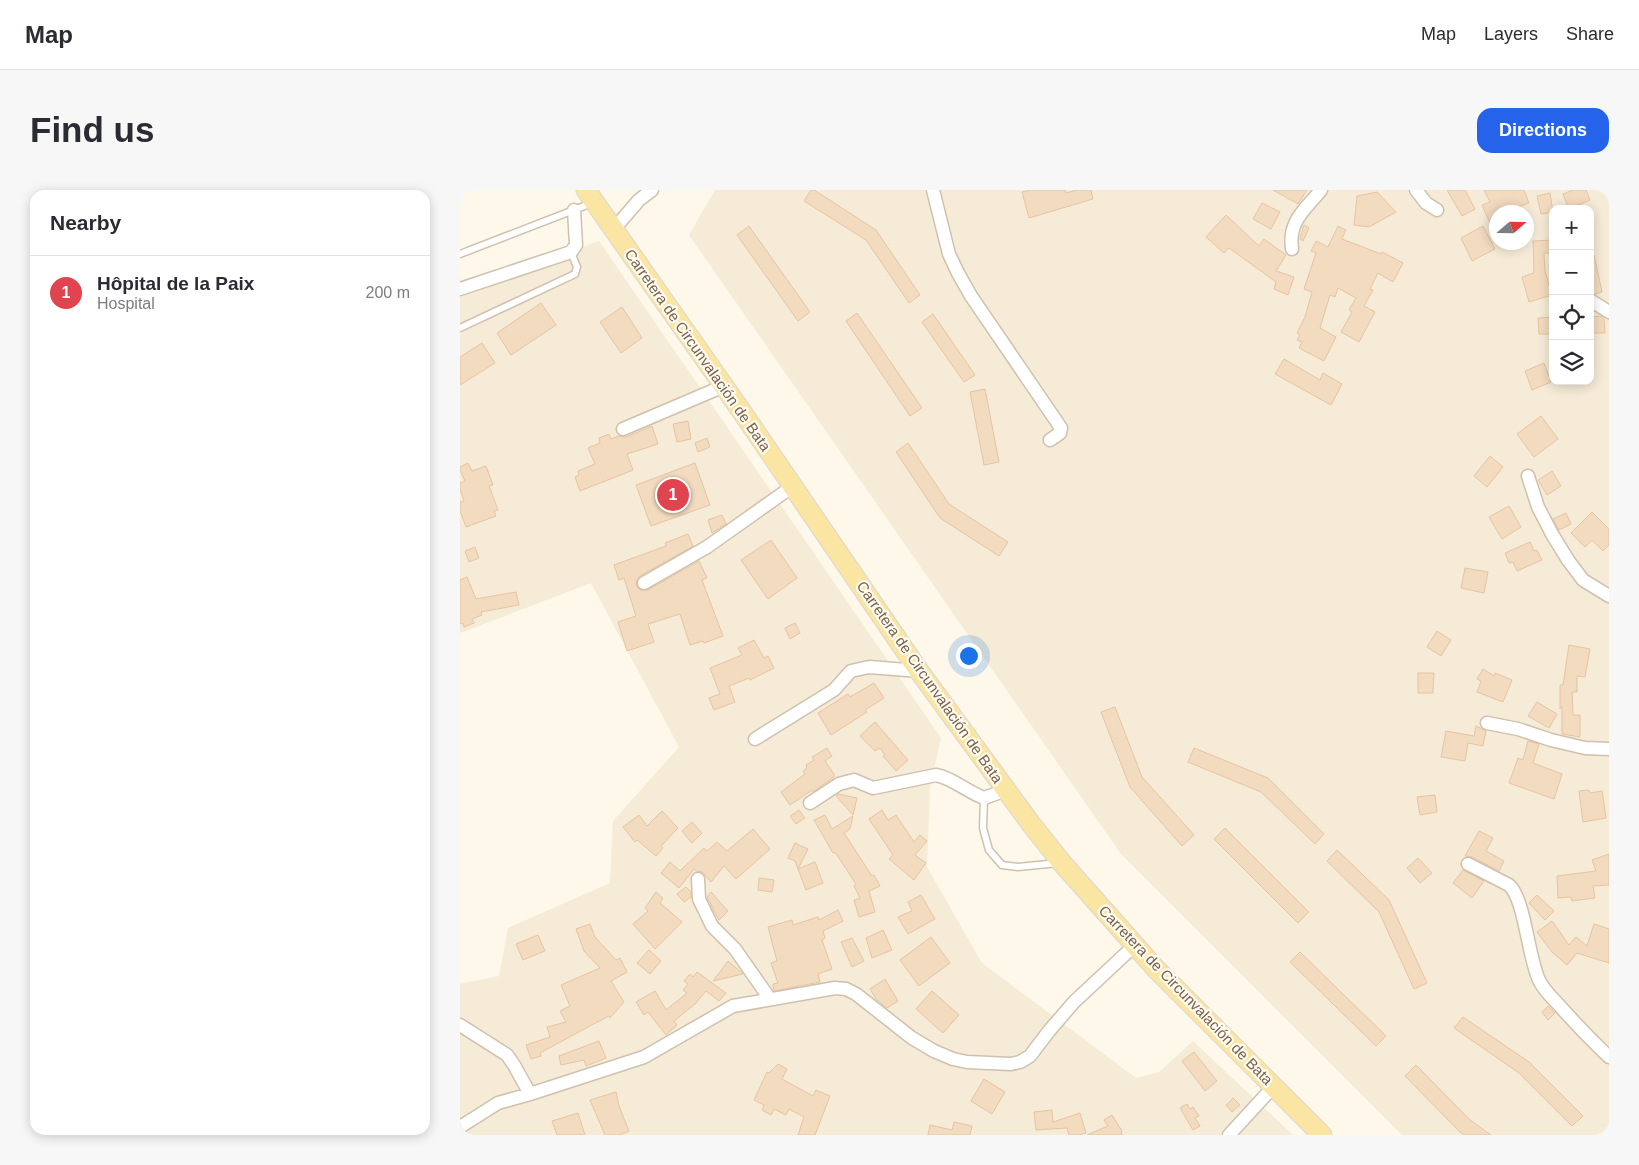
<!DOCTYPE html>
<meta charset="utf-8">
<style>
:root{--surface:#fff;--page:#f7f7f7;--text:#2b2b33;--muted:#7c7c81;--line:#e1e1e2;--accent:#2563eb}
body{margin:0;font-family:Arial,sans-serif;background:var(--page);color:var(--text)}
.controls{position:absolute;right:15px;top:15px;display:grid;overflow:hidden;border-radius:10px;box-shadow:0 2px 12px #0003}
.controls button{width:45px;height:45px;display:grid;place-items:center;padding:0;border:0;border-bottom:1px solid var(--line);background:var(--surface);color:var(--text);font:25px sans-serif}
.compass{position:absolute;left:1029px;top:15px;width:45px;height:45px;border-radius:50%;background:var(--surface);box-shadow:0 2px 12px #0003;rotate:70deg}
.you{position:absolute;left:508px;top:465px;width:18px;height:18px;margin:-12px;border:4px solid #fff;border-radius:50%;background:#1a73e8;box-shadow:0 0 0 8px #1a73e833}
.badge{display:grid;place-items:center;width:32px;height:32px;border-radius:50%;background:var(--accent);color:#fff;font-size:16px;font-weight:700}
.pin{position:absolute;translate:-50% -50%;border:2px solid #fff;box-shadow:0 1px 5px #0006}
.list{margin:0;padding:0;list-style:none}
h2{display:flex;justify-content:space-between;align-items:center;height:65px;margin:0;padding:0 20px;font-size:21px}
h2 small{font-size:16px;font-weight:400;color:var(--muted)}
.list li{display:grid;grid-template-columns:32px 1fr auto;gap:15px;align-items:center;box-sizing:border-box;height:75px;padding:0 20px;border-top:1px solid var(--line)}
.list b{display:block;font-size:19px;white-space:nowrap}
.list p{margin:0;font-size:16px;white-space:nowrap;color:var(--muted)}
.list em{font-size:16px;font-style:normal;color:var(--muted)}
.icon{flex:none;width:28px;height:28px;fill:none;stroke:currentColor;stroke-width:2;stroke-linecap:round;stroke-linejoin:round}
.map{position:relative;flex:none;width:1149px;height:945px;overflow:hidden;border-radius:15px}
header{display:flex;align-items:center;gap:30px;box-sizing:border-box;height:70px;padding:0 25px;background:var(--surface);border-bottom:1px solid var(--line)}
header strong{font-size:24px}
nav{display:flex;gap:28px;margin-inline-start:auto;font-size:18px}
.intro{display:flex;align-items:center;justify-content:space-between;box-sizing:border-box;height:120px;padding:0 30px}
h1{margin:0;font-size:35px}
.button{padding:12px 22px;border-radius:15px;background:var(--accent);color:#fff;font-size:18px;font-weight:700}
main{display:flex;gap:30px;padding:0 30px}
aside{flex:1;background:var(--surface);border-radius:15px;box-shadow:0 2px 12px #0003}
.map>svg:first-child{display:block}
</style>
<header>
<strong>Map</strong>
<nav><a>Map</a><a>Layers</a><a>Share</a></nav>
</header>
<div class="intro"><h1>Find us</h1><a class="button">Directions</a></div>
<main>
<aside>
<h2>Nearby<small></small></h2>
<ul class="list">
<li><span class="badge" style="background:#e0444e">1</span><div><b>Hôpital de la Paix</b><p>Hospital</p></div><em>200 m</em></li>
</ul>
</aside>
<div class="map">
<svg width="1149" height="945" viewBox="0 0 1149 945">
<rect width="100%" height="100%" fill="#fdf8e9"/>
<path fill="#f5ebd7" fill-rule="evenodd" d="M255,0H1149V945H942L661,664L229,45ZM1093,19H1130V191H1093ZM1036,22H1066V52H1036Z
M139,51L481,548L470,597L467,677L522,773L676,888L699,882L733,851L833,945H0V794L39,786L48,738L150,693L153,631L219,557L131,393L0,443V103Z"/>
<path fill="#f3dbc0" stroke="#e6c4a0" d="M351,0H354L416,40L460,105L449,113L406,50L344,11Z
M571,0H605L606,3L617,0H631L633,9L569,28L562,2Z
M813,0H847L838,14Z
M987,0H1005L1015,19L1002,26Z
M1024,0H1064L1069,13L1049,20L1050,22H1036V30L1030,33L1022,15L1030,12Z
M1113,0H1126L1130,10L1109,19L1103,4Z
M917,2L936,22L909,37L894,35L897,6Z
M1090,3L1093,22L1081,24L1077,6Z
M802,13L820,22L811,39L793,29Z
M766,25L799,56L804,49L826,65L816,81L834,87L828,105L814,99L816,92L769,58L764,63L746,47Z
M844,35L849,38L843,51L840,49Z
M289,36L350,122L338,131L277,45Z
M878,36L886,40L882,49L921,64L922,62L943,73L933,92L918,83L910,99L913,100L904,116L915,122L899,152L881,142L892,122L889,120L896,108L878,98L875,107L870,105L860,138L876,147L864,171L839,158L842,152L837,150L840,145L837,143L845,127L852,102L844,99L856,63L851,61L856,51L868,57Z
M1023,36L1035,59L1012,71L1001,48Z
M1093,50V63H1084L1085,81L1092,105L1069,112L1062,87L1074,83L1073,51Z
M1134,65L1142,102L1135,104L1130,102V66Z
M81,113L96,135L51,165L37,143Z
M162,117L182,148L161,163L140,132Z
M397,123L462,218L450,226L386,131Z
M473,124L515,185L504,192L462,132Z
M1141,126L1144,129L1145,143H1130V127Z
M1093,127V144H1079L1078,128Z
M22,153L35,173L0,195V167Z
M824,169L860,190L863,183L882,194L871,215L815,184Z
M1084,173L1091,192L1072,200L1065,181Z
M525,199L539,272L524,275L510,202Z
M1081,226L1098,249L1074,267L1057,244Z
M228,231L231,249L217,252L213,234Z
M192,236L198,254L167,264L173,280L120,301L115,287L119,285L118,281L135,274L128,258L140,253L139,248L149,244L151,249L159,246L166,247Z
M247,248L250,257L238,262L235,253Z
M448,253L489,314L548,352L539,366L480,328L436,262Z
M1030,266L1043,277L1027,297L1014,286Z
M8,273L12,281L26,276L33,295L29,296L38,320L34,321L36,326L6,337L0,321V312L4,311L0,299V293L5,291L0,280V277Z
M235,273L250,315L191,336L176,295Z
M1092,281L1101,296L1087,305L1078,290Z
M1049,316L1061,337L1042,349L1029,327Z
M1132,322L1149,339V355L1143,361L1132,350L1125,357L1111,343Z
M1106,323L1111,334L1099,340L1093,329Z
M262,325L266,334L252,343L248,330Z
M228,344L233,356L180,386L176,392L177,397L180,400H188L239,371L247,388L242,390L263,446L244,453L243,451L230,455L220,424L188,434L194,452L167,461L158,432L176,426L164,388L159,390L154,375L206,356L205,353Z
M311,350L337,388L308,409L281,370Z
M1070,352L1074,361L1077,360L1082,370L1057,381L1053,372L1049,373L1045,363Z
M15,357L19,368L9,372L5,361Z
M1005,378L1028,382L1024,403L1001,398Z
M7,387L16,409L56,402L59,415L21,422L22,425L12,429L14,433L4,437L3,433L0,434V390Z
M335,433L340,443L330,449L325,438Z
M977,441L991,450L981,466L967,457Z
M294,450L304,468L308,466L314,478L290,490L289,488L269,496L275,512L254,520L249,508L260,504L250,478L282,465L278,458Z
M1109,455L1130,459L1125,487L1117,486V502H1112L1113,525H1120V547L1102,544V516L1100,519V495H1103Z
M1023,479L1034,486L1035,483L1052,490L1043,512L1017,502L1021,491L1017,489Z
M958,483H974L973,503H958Z
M414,493L424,508L405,520L407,522L371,545L358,523L388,504L390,507Z
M1077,512L1097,524L1089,538L1068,526Z
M655,517L682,587L734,645L722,656L670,597L641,522Z
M415,532L448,570L436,581L423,566L425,565L420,558L415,561L400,546Z
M1016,536L1026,541L1023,556L1008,553L1005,571L981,567L986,541L1014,546Z
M1068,551L1079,554L1073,573L1102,584L1094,609L1049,593L1058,568L1063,570Z
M367,558L372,566L365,571L374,584V587L353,602L352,600L330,615L321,602L345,584L343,581L347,578L346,575L354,570L352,567Z
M734,558L808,588L864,644L855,654L801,602L728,572Z
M1129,600L1130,603L1142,601L1146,628L1123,632L1119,601Z
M378,604L397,608L393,625L376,606Z
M975,605L977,622L960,625L957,607Z
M339,620L345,628L336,634L330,626Z
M422,620L428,630L436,625L454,652L460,645L467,651L455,665L466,673L454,690L429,669L433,665L409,629Z
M202,621L218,638L201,656L203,658L196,666L177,650L175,652L163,637L179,625L187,636Z
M365,625L372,639L393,626L390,639L384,643L412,686L414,685L420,696L409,701L415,722L399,727L394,710L400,708L394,696L396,694L375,662L373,663L354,630Z
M232,632L242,643L232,653L222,641Z
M765,638L849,722L838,733L754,649Z
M293,639L310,659L276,689L264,676L251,692L242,682L236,681L234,679L219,698L201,683L210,672L220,681L244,658L247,661L257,652L267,661Z
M1019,641L1033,648L1026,661L1044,671L1039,681L1012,667L1005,666Z
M335,653L348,659L338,679L335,671L328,668Z
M877,660L929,710L967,793L954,799L919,722L867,671Z
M1149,664V695L1133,696L1135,708L1112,711L1111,707L1098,708L1097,686L1136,681L1132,670Z
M958,668L972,683L960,693L947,678Z
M355,672L363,693L346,700L338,679Z
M1003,680L1024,691L1012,708L993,693Z
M299,688L314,690L312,702L298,700Z
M226,697L231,702V707L224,712L217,704Z
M196,702L203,708L200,713L222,732L195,759L173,734L188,721L185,718Z
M251,702L268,721L259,730L247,707Z
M461,705L475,729L448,744L438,727L452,721L448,712Z
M1077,705L1094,721L1085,730L1069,713Z
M378,720L383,731L363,741L365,748L362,750L372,779L358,784L360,792L314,801L313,794L318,793L311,773L317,771L308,737L332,730L333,735L358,727L359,730Z
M1092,731L1109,755L1116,747L1127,756L1134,734L1149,739V773L1117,763L1107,775L1092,762L1077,742Z
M130,734L135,747L156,770L160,768L167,782L151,791L164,812L150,828L149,826L128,837L80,863L81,866L71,869L66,855L90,847L87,837L106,832L100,821L110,816L101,795L140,778L124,761L116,739Z
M423,740L432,760L412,768L406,748Z
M78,745L85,761L63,770L56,754Z
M471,747L490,773L459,796L440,770Z
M392,748L404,771L392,777L381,752Z
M189,760L201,771L190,784L177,773Z
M840,762L926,846L916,856L830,772Z
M268,771L283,784L253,791Z
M237,782L266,803L259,811L246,801L235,814L214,831L217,835L206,845L188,822L184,825L176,812L195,801L206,820L227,803L223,800L228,794L224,791L230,784L233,787Z
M425,789L438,811L427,818L416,809L410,799Z
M472,801L499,825L483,843L456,819Z
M1088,816L1095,823L1088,830L1082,822Z
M1003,827L1069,872L1123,926L1112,936L1059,883L994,838Z
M139,851L146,868L126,876L124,870L101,875L99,866Z
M734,862L757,891L745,901L722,871Z
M318,874L327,879L322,889L353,906L356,900L370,906L355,945H338L344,927L329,919L326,925L314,919L311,925L302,920L304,915L294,910L307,882L309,883Z
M956,875L1010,930L1031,945H1004L1000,942L945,886Z
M524,889L545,902L532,924L511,911Z
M156,902L159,916L169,941L160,945H145L130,910Z
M773,908L780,915L772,922L766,915Z
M727,914L730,919L733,917L739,926L735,928L740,936L733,940L720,918Z
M592,920L593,932L620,923L626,943L619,945H609L607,938L576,940L574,922Z
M118,923L125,945H97L92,931Z
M652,925L662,941L661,942L662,945H627L648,936L644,930Z
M494,932L512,936L510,945H468L470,935L492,940Z"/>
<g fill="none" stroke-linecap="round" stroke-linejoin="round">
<g stroke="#cfc1ae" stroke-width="9">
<path id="lane" d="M0,64L132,13
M0,138L115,84L117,77L111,62
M524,608L523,638L529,660L542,675L558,677L598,673"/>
</g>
<g stroke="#cfc1ae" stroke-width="15">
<path id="street" d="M473,0L489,64L498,83L511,106L601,238L600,243L590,250
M956,0L966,13L977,20
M154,39L179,10L192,0
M832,59C828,31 845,20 861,0
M0,99L111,62L116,55L114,20
M1130,110L1149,122
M163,239L264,196
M1068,286L1078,317L1092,344L1108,370L1123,390L1149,406
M184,393L247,357L333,296
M1027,533L1058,539L1091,550L1125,558L1149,559
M295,549L374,500L391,481L409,477L459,481
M350,613L379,594L394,590L413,598L476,585C493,588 507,602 524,608L546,600
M1008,674L1049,695C1065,709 1068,767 1079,790C1083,799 1091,807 1098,814C1114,832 1131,850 1149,867
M238,689L239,709L252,736L275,759L310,809
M0,835L47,865L54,875L70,904
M0,937L38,913L70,904L184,867L273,816L375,798L386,799L396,804L452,848L474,861L493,869L507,872L551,874L560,872L570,866L589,841L614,812L674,756
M769,945L814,896"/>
</g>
<g stroke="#dcd6d0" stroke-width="21">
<path id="primary" d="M126,0L282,222L459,481L571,634L602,673L696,779L862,945"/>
</g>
<use href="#lane" stroke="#fff" stroke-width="6"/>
<use href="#street" stroke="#fff" stroke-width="12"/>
<use href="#primary" stroke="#fbe5a2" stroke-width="19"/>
</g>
<g text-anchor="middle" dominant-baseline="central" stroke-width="4.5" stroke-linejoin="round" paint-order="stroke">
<g font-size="15" fill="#78614c" stroke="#fffbf0">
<text transform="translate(238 160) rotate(55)">Carretera de Circunvalación de Bata</text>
<text transform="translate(470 492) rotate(55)">Carretera de Circunvalación de Bata</text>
<text transform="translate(726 805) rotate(46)">Carretera de Circunvalación de Bata</text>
</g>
</g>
</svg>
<div class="controls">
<button>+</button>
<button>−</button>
<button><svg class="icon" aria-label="locate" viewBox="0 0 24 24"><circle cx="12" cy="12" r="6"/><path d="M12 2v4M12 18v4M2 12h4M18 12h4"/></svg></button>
<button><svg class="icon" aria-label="layers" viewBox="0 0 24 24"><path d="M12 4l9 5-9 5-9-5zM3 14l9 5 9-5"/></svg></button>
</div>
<svg class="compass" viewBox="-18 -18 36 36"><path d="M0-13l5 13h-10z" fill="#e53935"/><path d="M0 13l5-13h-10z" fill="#7c7c81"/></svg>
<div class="you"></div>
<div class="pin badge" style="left:213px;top:305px;background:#e0444e">1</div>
</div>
</main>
